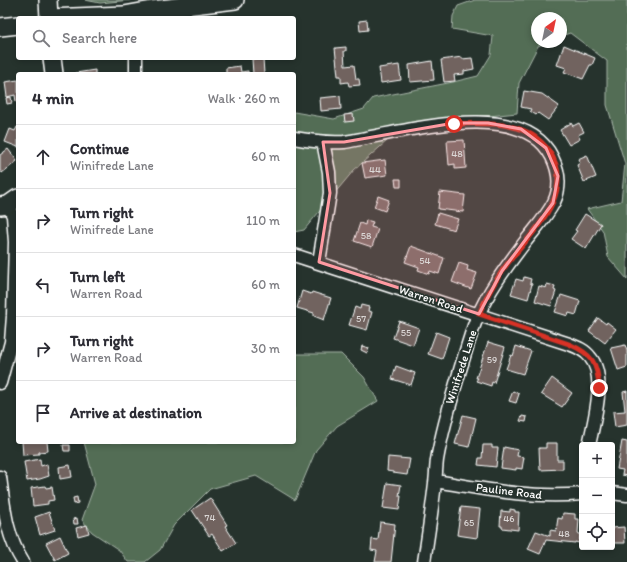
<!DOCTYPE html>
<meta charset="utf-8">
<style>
:root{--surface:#fff;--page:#f2f2f3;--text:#2b2b33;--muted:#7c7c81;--line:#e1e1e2}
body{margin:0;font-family:Itim,sans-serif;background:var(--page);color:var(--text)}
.controls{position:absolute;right:12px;bottom:12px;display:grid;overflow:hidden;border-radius:4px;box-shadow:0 2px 6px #0003}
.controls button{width:36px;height:36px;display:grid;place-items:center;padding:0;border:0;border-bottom:1px solid var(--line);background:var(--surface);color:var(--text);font:20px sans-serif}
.compass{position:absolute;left:531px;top:12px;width:36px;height:36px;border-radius:50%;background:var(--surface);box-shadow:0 2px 6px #0003;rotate:33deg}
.stop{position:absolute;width:12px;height:12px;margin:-9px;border:3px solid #d93025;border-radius:50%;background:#fff}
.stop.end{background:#d93025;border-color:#fff;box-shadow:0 1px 4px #0008}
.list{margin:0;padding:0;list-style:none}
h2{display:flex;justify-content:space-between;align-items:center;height:52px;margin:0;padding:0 16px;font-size:17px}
h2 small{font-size:13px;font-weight:400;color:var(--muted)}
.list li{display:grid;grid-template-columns:26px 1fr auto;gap:12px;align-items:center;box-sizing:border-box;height:64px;padding:0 16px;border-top:1px solid var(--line)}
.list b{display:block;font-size:15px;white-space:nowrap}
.list p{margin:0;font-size:13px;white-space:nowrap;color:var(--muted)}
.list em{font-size:13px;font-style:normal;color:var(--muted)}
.icon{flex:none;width:22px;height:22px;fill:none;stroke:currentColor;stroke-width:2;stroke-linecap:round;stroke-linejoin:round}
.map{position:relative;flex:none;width:627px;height:562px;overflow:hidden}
.search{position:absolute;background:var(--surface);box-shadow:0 2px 6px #0003;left:16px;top:16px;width:280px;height:44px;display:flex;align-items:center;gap:10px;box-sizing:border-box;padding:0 14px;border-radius:4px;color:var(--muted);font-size:15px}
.panel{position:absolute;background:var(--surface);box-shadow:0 2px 6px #0003;left:16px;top:72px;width:280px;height:372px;border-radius:4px}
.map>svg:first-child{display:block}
</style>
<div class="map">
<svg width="627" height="562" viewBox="0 0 627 562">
<rect width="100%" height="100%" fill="#26332d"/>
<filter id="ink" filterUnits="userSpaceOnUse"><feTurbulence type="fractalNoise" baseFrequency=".025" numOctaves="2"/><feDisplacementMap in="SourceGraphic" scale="8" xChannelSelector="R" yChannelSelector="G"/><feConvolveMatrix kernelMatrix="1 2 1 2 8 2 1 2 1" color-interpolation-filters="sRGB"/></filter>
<g filter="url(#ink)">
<path fill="#526d54" stroke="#a8b6aa" d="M85,0H130L100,3Z
M475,0H627V279L608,257L603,231L587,209L621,201L625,164L607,105V61L570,33L561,36V18H537V42H548L538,46L519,83L517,113L405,125L354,170L304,230L294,232V112L334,119L364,109L373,98L453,82L478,76L491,55L493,36L452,29L453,16L458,6Z
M294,354H341L364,377L378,401L337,426L316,450L295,500L256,476L210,489L174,525L160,550L145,562H128L119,550L92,532L82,520L95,484L84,442H294Z"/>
<path fill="#71645f" stroke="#fff" d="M367,20L368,30L360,31L359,21Z
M564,45L595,58L592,65H590L583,79L564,72L566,68L557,65Z
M346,47V51H344L345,66L354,65L356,79H359L360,85L349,86L348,82L341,83V76H338L335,48Z
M462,57V59L472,58L474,69L464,71V74L454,75L455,81L444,82L441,60Z
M263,58L264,74H253L252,59Z
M432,61L434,80L410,82L409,65Z
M399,65L401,80L381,83L379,68Z
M240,66L241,72L248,71V74H223H226V68Z
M95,70V74H76V73Z
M18,80V102H16L15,95L7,97L5,82Z
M524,91L542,94L559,106L548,120L538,113L536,115L530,111L531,109L521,107Z
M340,96L341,109L321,111L320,98Z
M11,97L12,103L7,104L6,98Z
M353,114L354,121L345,122L344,115Z
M571,123L573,126L579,123L584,132L578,135L580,139L569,145L560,130Z
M17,127H18V147L5,142L10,129L15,131Z
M464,140L466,168L455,169V164L449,165L447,141Z
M8,149L17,161L2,173L0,170V155Z
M587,155L596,177L584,182L577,165L580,163L578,159Z
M385,160L387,175L365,178L362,163Z
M395,179H401V187H396Z
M440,192L465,195L463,212L438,209Z
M378,196L389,200L385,211L374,207Z
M438,213L458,219L454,230L435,224Z
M585,214L601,224L586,249L571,239L577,231L575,230Z
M366,220L373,222L371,227L378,229L372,247L354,241L360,223L365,225Z
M411,246L444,258L439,274L430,271L429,274L418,270L419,267L405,262Z
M459,263L468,266L467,270L477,273L471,289L452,282Z
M524,277L531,279L530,283L532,284L528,299L511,294L516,279L523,281Z
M547,284L555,286L554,290L556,291L551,306L535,301L539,286L546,288Z
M302,291L311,294L312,292L331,298L324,320L314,316V313L297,308Z
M561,295L580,301L576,315L569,313L568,316L555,312Z
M361,305L369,307L368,311L372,312L367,330L349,325L355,307L360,309Z
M598,318L606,324L607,322L616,329L605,343L589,331Z
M399,321L419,328L413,345L393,338Z
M436,332L449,337L442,359L428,354Z
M488,342L505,347L494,383L492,382L491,386L476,381L478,378H476Z
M625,345L627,351V367L618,370L611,348Z
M362,346L369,348L367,353L361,350Z
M516,346L531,351L523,374L506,369L511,355L513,356Z
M396,366L415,373L411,385L392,379Z
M552,378L572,393L562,407L541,394Z
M513,391L519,394L516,403L509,401Z
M627,391V425L615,427L613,412L625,411L623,392Z
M463,415L476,418L469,447L455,444Z
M522,416L527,417L526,422L520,421Z
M622,441L627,442V476L622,475L623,470L617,469Z
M22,442H47L48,451L39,452V454L23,455Z
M546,443H557V460H563V469L540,470L539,448H546Z
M63,445H70V451H64Z
M483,445H492V448H498L496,467L478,465L479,458H482Z
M504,447L518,450L517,456L524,457L522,469L516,468V470L501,468Z
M388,457L410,459L407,475L393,473V472L387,471Z
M40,459L41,466L47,464L49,476L40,479L27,481L24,462Z
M70,465L72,477L60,479L59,467Z
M387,483L401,485L399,496H401L399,510L383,508Z
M45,486L46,488L52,487L54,500L48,501V504L33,506L31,488Z
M77,497L78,503L74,504L73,498Z
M210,498L227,525L225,526L236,543L223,551L212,534L209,536L192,510Z
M461,507L480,509L477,538L457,535Z
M510,509L515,510V512H519L518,530L502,528V526H500L501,511L510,512Z
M49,512L55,530L40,535L35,517Z
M563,513L575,514V519H579L578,533L580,534L579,543L575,542V543L546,540L540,554L528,549L536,531L550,536V530L556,531L558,518L562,519Z
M77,518L78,524H74L73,519Z
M380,522L395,524L391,562H375L377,551L371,550L372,539L378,540Z
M87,525L89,533L78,536L76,528Z
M624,527L625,543H612V528Z
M60,536L68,553L55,560L46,543Z"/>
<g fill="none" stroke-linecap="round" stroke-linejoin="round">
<g stroke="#fff" stroke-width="15">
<path id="street" d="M136,74V58
M294,138C311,141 327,143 344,142C397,134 522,95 552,157C559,171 561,187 554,202C547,216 535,229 525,242C506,267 488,291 476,320C470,336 465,354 460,370C451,400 442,430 437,460C436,468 436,476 435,483C432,510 428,536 424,562
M294,255L569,344C577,347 585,350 590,357C607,376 594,421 589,445
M319,262L330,193L329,172L323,142
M0,383L11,342L13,316L15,242L13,216L8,205
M0,477C4,506 6,536 23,562
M436,481C484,489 532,499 582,494
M612,493L627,495"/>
</g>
<g stroke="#fff" stroke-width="20">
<path id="secondary" d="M48,0L49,18
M48,18L124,15L152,10L235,0
M0,27L18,25
M52,58L54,74
M0,206L8,205L18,198"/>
</g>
<use href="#street" stroke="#26332d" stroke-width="12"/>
<use href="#secondary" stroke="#26332d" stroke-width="17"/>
</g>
</g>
<g fill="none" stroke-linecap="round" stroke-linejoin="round" filter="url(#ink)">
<path stroke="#d93025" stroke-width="5" d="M454,124C489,123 527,120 549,151C580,195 525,238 502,271C493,285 485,299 479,314L569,344C592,354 598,363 599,388"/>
</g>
<path fill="#ff9aa2" fill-opacity="0.2" stroke="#ff9aa2" stroke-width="3" stroke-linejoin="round" d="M454,123H488L521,129L546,148L558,176L553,203L502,271L479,314L319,262L330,193L323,142H344Z"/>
<g text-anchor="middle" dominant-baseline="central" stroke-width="3.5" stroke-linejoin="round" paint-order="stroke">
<g font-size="10" fill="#dcd8d7">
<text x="457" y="153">48</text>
<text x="375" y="169">44</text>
<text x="366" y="235">58</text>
<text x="425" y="260">54</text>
<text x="361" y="318">57</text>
<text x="406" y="332">55</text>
<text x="492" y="359">59</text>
<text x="210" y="517">74</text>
<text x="509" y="518">46</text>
<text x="469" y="522">65</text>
<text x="564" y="533">48</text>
</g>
<g font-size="12" fill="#fff" stroke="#26332d">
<text transform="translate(431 299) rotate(18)">Warren Road</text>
<text transform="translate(461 367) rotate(-72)">Winifrede Lane</text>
<text transform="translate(509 491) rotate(7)">Pauline Road</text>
</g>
</g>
</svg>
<div class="controls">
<button>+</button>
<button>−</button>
<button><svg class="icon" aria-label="locate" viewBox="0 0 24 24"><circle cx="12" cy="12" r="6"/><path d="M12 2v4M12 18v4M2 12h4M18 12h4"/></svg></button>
</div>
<svg class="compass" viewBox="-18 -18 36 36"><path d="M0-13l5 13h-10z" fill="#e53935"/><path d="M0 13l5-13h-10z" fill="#7c7c81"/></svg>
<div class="stop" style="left:454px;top:124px"></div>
<div class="stop end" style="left:599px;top:388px"></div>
<div class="search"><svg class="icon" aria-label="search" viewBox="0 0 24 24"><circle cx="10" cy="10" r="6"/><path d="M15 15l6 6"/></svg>Search here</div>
<section class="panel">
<h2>4 min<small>Walk · 260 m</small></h2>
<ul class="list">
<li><svg class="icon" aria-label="ahead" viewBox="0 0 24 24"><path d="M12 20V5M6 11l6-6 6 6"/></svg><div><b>Continue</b><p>Winifrede Lane</p></div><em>60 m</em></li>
<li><svg class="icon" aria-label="right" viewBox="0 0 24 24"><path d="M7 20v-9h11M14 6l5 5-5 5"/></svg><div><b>Turn right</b><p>Winifrede Lane</p></div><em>110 m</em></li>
<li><svg class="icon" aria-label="left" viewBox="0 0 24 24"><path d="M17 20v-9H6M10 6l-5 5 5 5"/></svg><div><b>Turn left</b><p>Warren Road</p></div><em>60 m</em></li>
<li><svg class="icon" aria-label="right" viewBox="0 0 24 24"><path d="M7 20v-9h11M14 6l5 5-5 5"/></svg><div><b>Turn right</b><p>Warren Road</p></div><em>30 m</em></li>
<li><svg class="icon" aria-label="arrive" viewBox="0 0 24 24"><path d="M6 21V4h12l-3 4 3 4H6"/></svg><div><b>Arrive at destination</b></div></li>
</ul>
</section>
</div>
